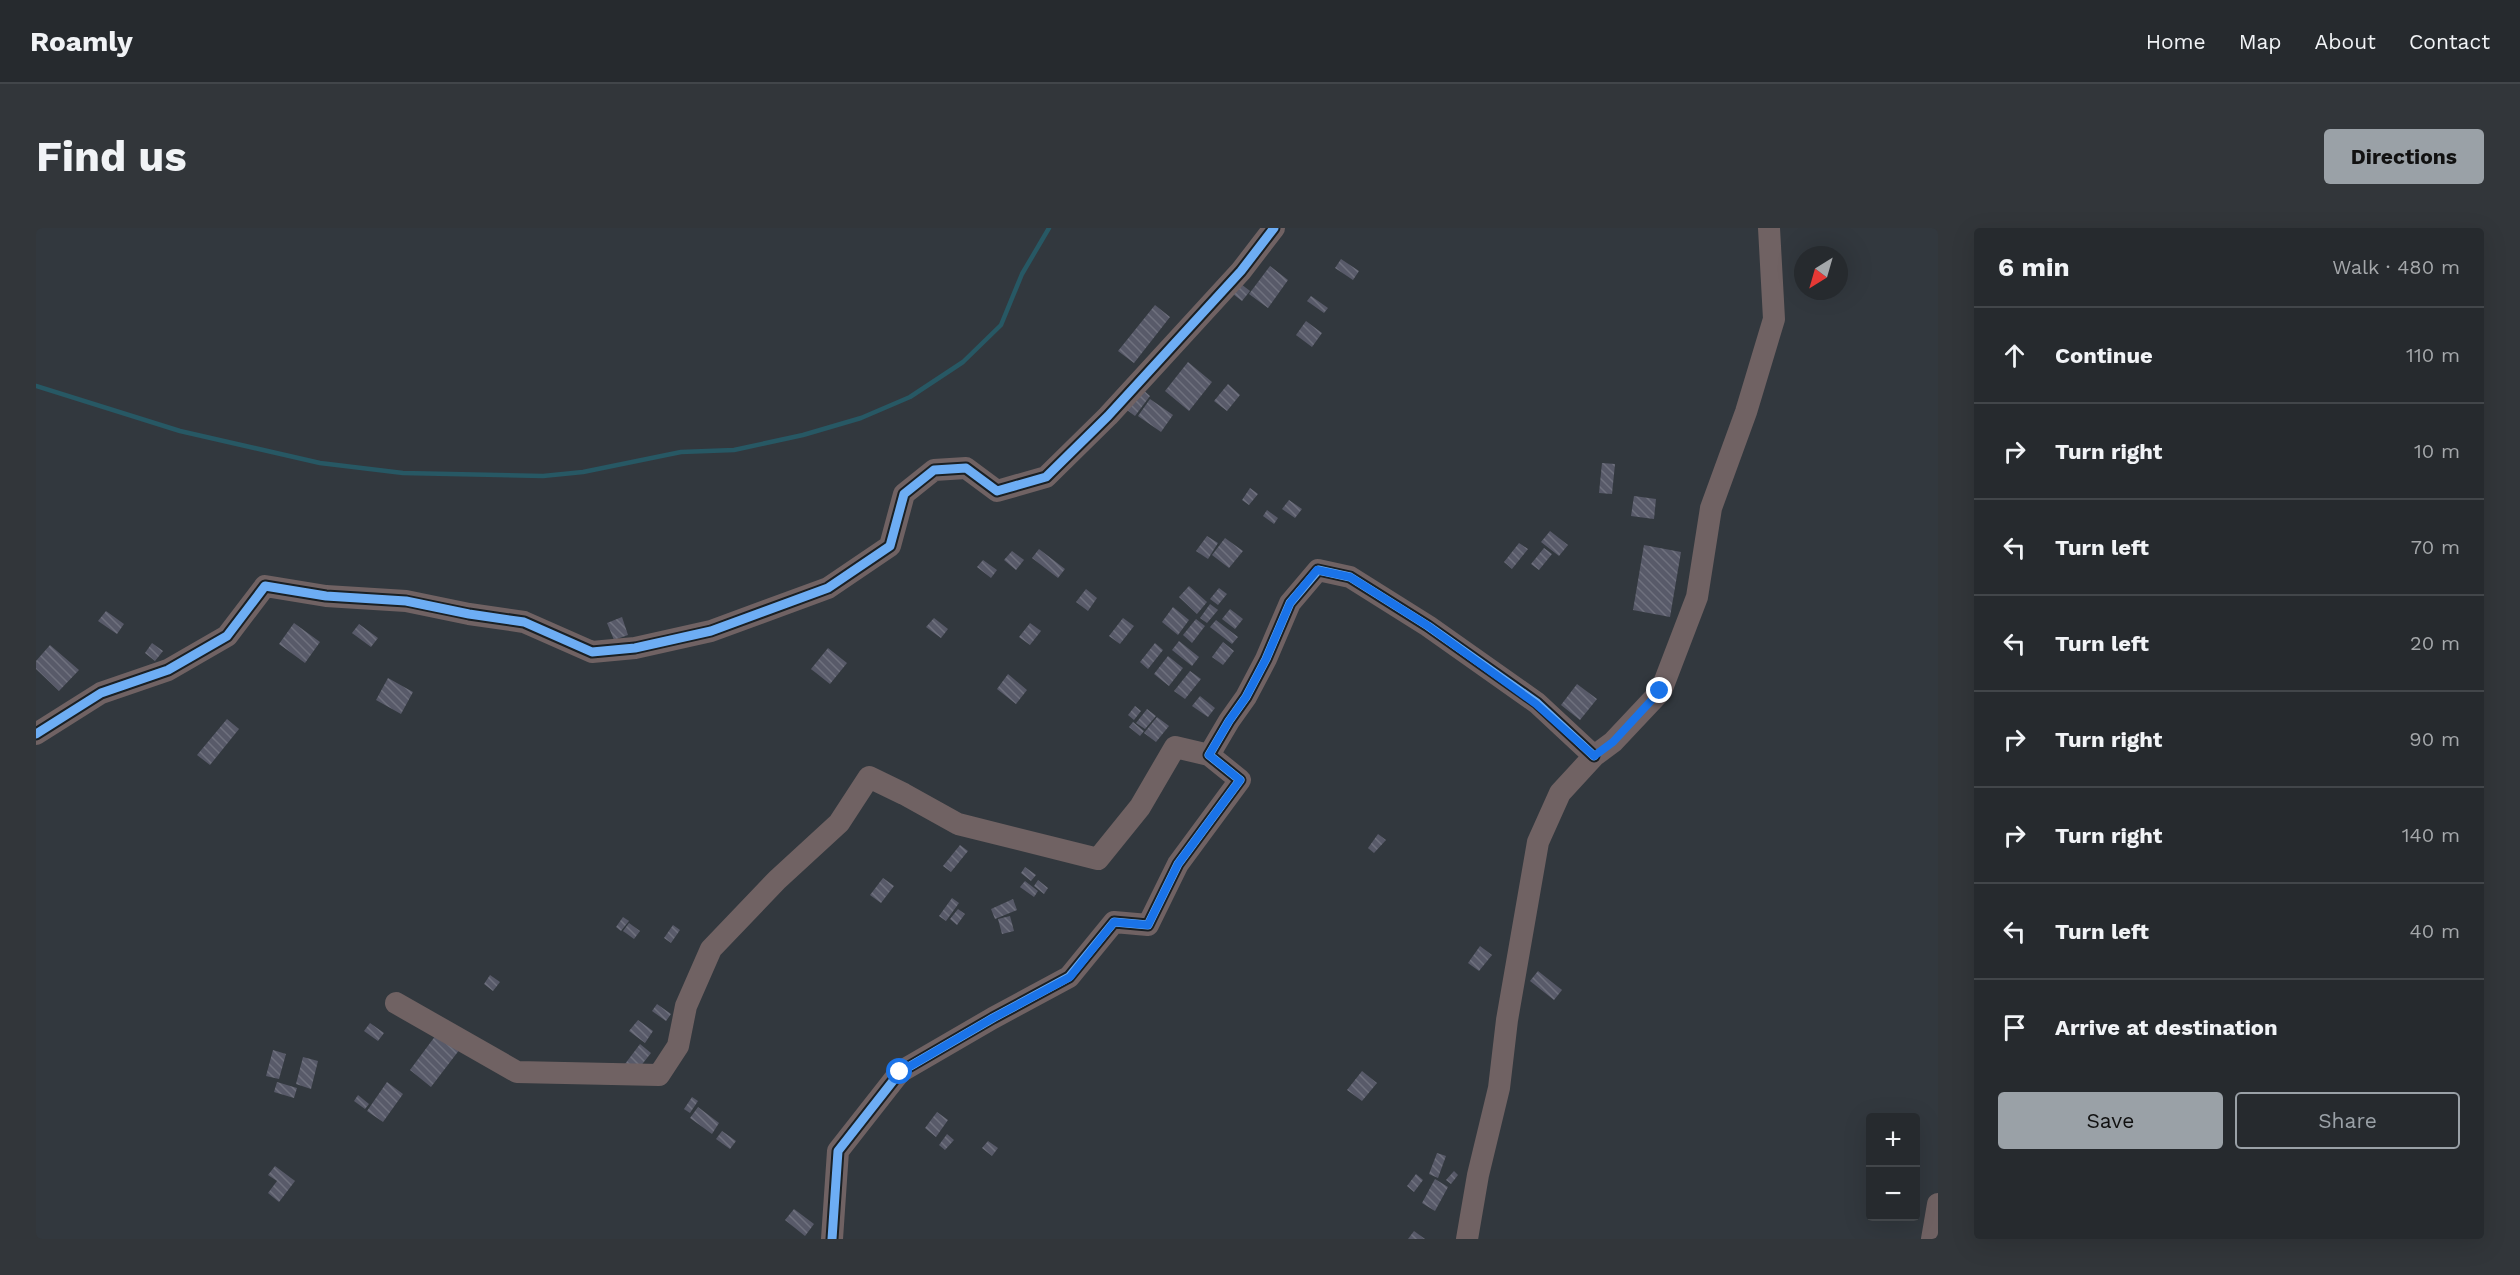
<!DOCTYPE html>
<meta charset="utf-8">
<style>
:root{--surface:#262a2e;--page:#32363a;--text:#f1f3f6;--muted:#a4a7aa;--line:#42464a;--accent:#9aa1a7}
body{margin:0;font-family:"Work Sans",sans-serif;background:var(--page);color:var(--text)}
.controls{position:absolute;right:18px;bottom:18px;display:grid;overflow:hidden;border-radius:6px;box-shadow:0 6px 24px #0002}
.controls button{width:54px;height:54px;display:grid;place-items:center;padding:0;border:0;border-bottom:2px solid var(--line);background:var(--surface);color:var(--text);font:30px sans-serif}
.compass{position:absolute;left:1758px;top:18px;width:54px;height:54px;border-radius:50%;background:var(--surface);box-shadow:0 6px 24px #0002;rotate:217deg}
.stop{position:absolute;width:18px;height:18px;margin:-14px;border:4px solid #1a73e8;border-radius:50%;background:#fff}
.stop.end{background:#1a73e8;border-color:#fff;box-shadow:0 2px 6px #0008}
.list{margin:0;padding:0;list-style:none}
h2{display:flex;justify-content:space-between;align-items:center;height:78px;margin:0;padding:0 24px;font-size:26px}
h2 small{font-size:20px;font-weight:400;color:var(--muted)}
.list li{display:grid;grid-template-columns:39px 1fr auto;gap:18px;align-items:center;box-sizing:border-box;height:96px;padding:0 24px;border-top:2px solid var(--line)}
.list b{display:block;font-size:22px;white-space:nowrap}
.list em{font-size:20px;font-style:normal;color:var(--muted)}
.actions{display:flex;gap:12px;padding:18px 24px}
.actions a{flex:1;padding:14px 0;border:2px solid var(--accent);border-radius:6px;text-align:center;font-size:21px;color:var(--accent)}
.actions .main{background:var(--accent);color:#111}
.icon{flex:none;width:33px;height:33px;fill:none;stroke:currentColor;stroke-width:2;stroke-linecap:round;stroke-linejoin:round}
.map{position:relative;flex:none;width:1902px;height:1011px;overflow:hidden;border-radius:6px}
header{display:flex;align-items:center;gap:36px;box-sizing:border-box;height:84px;padding:0 30px;background:var(--surface);border-bottom:2px solid var(--line)}
header strong{font-size:28px}
nav{display:flex;gap:33px;margin-inline-start:auto;font-size:21px}
.intro{display:flex;align-items:center;justify-content:space-between;box-sizing:border-box;height:144px;padding:0 36px}
h1{margin:0;font-size:42px}
.button{padding:15px 27px;border-radius:6px;background:var(--accent);color:#111;font-size:21px;font-weight:700}
main{display:flex;gap:36px;padding:0 36px}
aside{flex:1;background:var(--surface);border-radius:6px;box-shadow:0 6px 24px #0002}
.map>svg:first-child{display:block}
</style>
<header>
<strong>Roamly</strong>
<nav><a>Home</a><a>Map</a><a>About</a><a>Contact</a></nav>
</header>
<div class="intro"><h1>Find us</h1><a class="button">Directions</a></div>
<main>
<div class="map">
<svg width="1902" height="1011" viewBox="0 0 1902 1011">
<defs>
<pattern id="building-back-hatch" width="6" height="6" patternUnits="userSpaceOnUse" patternTransform="scale(1.5)"><rect width="6" height="6" fill="#585a69"/><path d="M-1 5l2 2M0 0l6 6M5-1l2 2" fill="none" stroke="#6f717e"/></pattern>
</defs>
<rect width="100%" height="100%" fill="#32383e"/>
<g fill="none" stroke-linecap="round" stroke-linejoin="round">
<path stroke="#275864" stroke-width="4.5" d="M0,158L144,203L284,235L367,245L507,248L547,244L645,224L698,222L767,207L825,190L874,169L927,134L965,97L986,46L1013,0"/>
</g>
<path fill="url(#building-back-hatch)" d="M1305,31L1323,43L1317,52L1299,40Z
M1234,38L1252,52L1232,80L1213,66Z
M1205,56L1214,63L1206,73L1197,66Z
M1275,68L1292,80L1288,85L1271,73Z
M1119,77L1134,89L1098,135L1082,123Z
M1270,93L1286,105L1276,119L1260,107Z
M1152,134L1176,154L1153,183L1129,163Z
M1192,156L1204,167L1191,183L1178,173Z
M1106,161L1114,168L1099,188L1091,182Z
M1114,171L1137,187L1125,204L1102,188Z
M1566,235L1579,236L1576,266L1563,265Z
M1214,260L1222,266L1213,277L1206,272Z
M1598,268L1620,271L1618,291L1595,288Z
M1253,272L1266,281L1259,290L1246,281Z
M1231,282L1242,290L1238,296L1227,288Z
M1514,303L1532,317L1523,328L1505,314Z
M1171,308L1182,315L1172,331L1160,323Z
M1189,310L1207,323L1193,340L1176,327Z
M1483,315L1492,321L1476,341L1468,334Z
M1608,317L1645,324L1634,389L1597,382Z
M1508,320L1516,326L1503,342L1495,336Z
M1003,321L1029,341L1022,350L996,330Z
M976,323L988,332L980,342L968,332Z
M947,332L961,342L955,350L941,339Z
M1153,358L1171,374L1161,386L1143,369Z
M1183,360L1191,366L1182,377L1174,371Z
M1050,361L1061,370L1052,383L1040,374Z
M1174,376L1182,382L1171,395L1164,390Z
M1137,379L1153,392L1142,407L1126,394Z
M1194,381L1207,391L1199,401L1186,391Z
M70,383L88,396L81,406L62,393Z
M586,389L592,407L578,412L571,395Z
M898,390L912,401L905,410L890,399Z
M1087,390L1098,398L1084,416L1073,408Z
M1160,391L1169,398L1156,415L1147,407Z
M1180,392L1202,409L1196,416L1174,399Z
M258,395L284,414L269,435L243,416Z
M994,395L1005,403L994,417L983,409Z
M323,396L342,410L335,419L316,405Z
M1143,413L1163,429L1156,438L1136,422Z
M1187,414L1198,423L1187,437L1176,429Z
M116,415L127,423L119,433L109,425Z
M1119,415L1127,422L1112,441L1104,434Z
M14,417L43,442L23,463L0,441V433Z
M792,420L811,435L794,456L775,441Z
M1132,428L1147,440L1133,458L1118,446Z
M1154,443L1165,451L1149,471L1138,463Z
M972,446L991,462L980,476L961,461Z
M352,450L377,464L365,486L340,472Z
M1541,456L1561,471L1544,492L1525,477Z
M1164,468L1179,480L1172,489L1156,478Z
M1099,478L1105,483L1098,492L1092,487Z
M1111,481L1120,488L1109,501L1100,495Z
M1121,489L1133,498L1120,514L1108,505Z
M191,491L203,501L174,537L161,527Z
M1097,494L1108,503L1104,508L1093,499Z
M1342,606L1350,612L1338,625L1332,620Z
M924,617L932,623L915,644L907,638Z
M989,639L1000,647L995,653L985,645Z
M847,650L858,658L845,675L834,667Z
M1002,652L1012,660L1008,666L998,658Z
M989,653L1002,663L998,669L984,659Z
M916,670L923,675L910,693L903,688Z
M977,671L981,682L959,691L955,681Z
M922,681L929,686L921,697L914,691Z
M974,688L978,703L966,706L962,691Z
M587,689L593,693L585,703L580,699Z
M593,695L604,703L598,711L587,703Z
M637,697L644,702L635,715L628,710Z
M1444,718L1456,727L1443,743L1432,735Z
M1502,743L1526,762L1518,772L1494,753Z
M454,747L464,754L457,763L448,756Z
M621,776L635,786L630,793L616,783Z
M602,792L617,803L609,815L593,803Z
M334,795L348,805L342,813L328,803Z
M403,803L424,821L395,859L374,842Z
M604,816L615,825L600,844L589,836Z
M237,822L250,826L243,851L230,848Z
M267,829L282,833L275,861L260,856Z
M1326,843L1341,855L1326,873L1311,862Z
M241,854L261,860L258,870L238,864Z
M351,854L367,866L347,894L331,883Z
M322,867L333,876L329,881L318,873Z
M656,869L662,873L654,885L648,881Z
M662,879L683,895L676,906L654,890Z
M901,884L912,892L900,909L889,900Z
M686,903L700,913L694,921L680,911Z
M911,906L918,912L909,922L903,917Z
M952,913L962,920L956,928L946,920Z
M1401,925L1410,928L1402,950L1393,946Z
M239,938L259,953L243,974L232,965L241,953L232,947Z
M1418,943L1422,947L1415,956L1410,952Z
M1380,946L1387,952L1378,964L1371,958Z
M1399,951L1412,959L1399,983L1386,975Z
M758,981L778,996L769,1008L749,992Z
M1378,1003L1389,1011H1372Z"/>
<g fill="none" stroke-linecap="round" stroke-linejoin="round">
<path stroke="#706263" stroke-width="22" d="M0,506L65,465L132,442L191,408L229,358L290,368L370,373L433,386L488,394L556,424L599,420L675,403L792,360L854,318L868,266L898,242L930,240L961,263L1010,249L1072,188L1205,43L1238,0
M360,775L481,844L623,847L642,818L650,778L675,721L741,652L803,595L833,549L868,566L922,596L1062,631L1104,579L1139,519L1173,527
M796,1011L802,923L864,844L957,790L1033,749L1078,694L1112,697L1142,636L1204,552L1173,527L1193,493L1210,469L1230,431L1254,375L1282,342L1314,349L1392,398L1501,475L1558,528
M1431,1011L1442,947L1463,860L1471,792L1502,614L1524,565L1558,528L1577,514L1625,463L1661,369L1675,280L1710,184L1738,91L1733,0
M1896,1011L1902,976"/>
<g stroke="#1a2024" stroke-width="13">
<path id="cycleway" d="M0,506L65,465L132,442L191,408L229,358L290,368L370,373L433,386L488,394L556,424L599,420L675,403L792,360L854,318L868,266L898,242L930,240L961,263L1010,249L1072,188L1205,43L1238,0
M796,1011L802,923L864,844L957,790L1033,749L1078,694L1112,697L1142,636L1204,552L1173,527L1193,493L1210,469L1230,431L1254,375L1282,342L1314,349L1392,398L1501,475L1558,528"/>
</g>
<use href="#cycleway" stroke="#6dadf4" stroke-width="9"/>
</g>
<g fill="none" stroke-linecap="round" stroke-linejoin="round">
<path stroke="#1a73e8" stroke-width="8" d="M864,844L957,790L1034,749L1078,694L1112,697L1142,636L1204,552L1173,527L1193,493L1210,469L1230,431L1254,375L1281,342L1314,349L1392,398L1500,476L1558,528L1577,514L1624,463"/>
</g>
</svg>
<div class="controls">
<button>+</button>
<button>−</button>
</div>
<svg class="compass" viewBox="-18 -18 36 36"><path d="M0-13l5 13h-10z" fill="#e53935"/><path d="M0 13l5-13h-10z" fill="#a4a7aa"/></svg>
<div class="stop" style="left:864px;top:844px"></div>
<div class="stop end" style="left:1624px;top:463px"></div>
</div>
<aside>
<h2>6 min<small>Walk · 480 m</small></h2>
<ul class="list">
<li><svg class="icon" aria-label="ahead" viewBox="0 0 24 24"><path d="M12 20V5M6 11l6-6 6 6"/></svg><div><b>Continue</b></div><em>110 m</em></li>
<li><svg class="icon" aria-label="right" viewBox="0 0 24 24"><path d="M7 20v-9h11M14 6l5 5-5 5"/></svg><div><b>Turn right</b></div><em>10 m</em></li>
<li><svg class="icon" aria-label="left" viewBox="0 0 24 24"><path d="M17 20v-9H6M10 6l-5 5 5 5"/></svg><div><b>Turn left</b></div><em>70 m</em></li>
<li><svg class="icon" aria-label="left" viewBox="0 0 24 24"><path d="M17 20v-9H6M10 6l-5 5 5 5"/></svg><div><b>Turn left</b></div><em>20 m</em></li>
<li><svg class="icon" aria-label="right" viewBox="0 0 24 24"><path d="M7 20v-9h11M14 6l5 5-5 5"/></svg><div><b>Turn right</b></div><em>90 m</em></li>
<li><svg class="icon" aria-label="right" viewBox="0 0 24 24"><path d="M7 20v-9h11M14 6l5 5-5 5"/></svg><div><b>Turn right</b></div><em>140 m</em></li>
<li><svg class="icon" aria-label="left" viewBox="0 0 24 24"><path d="M17 20v-9H6M10 6l-5 5 5 5"/></svg><div><b>Turn left</b></div><em>40 m</em></li>
<li><svg class="icon" aria-label="arrive" viewBox="0 0 24 24"><path d="M6 21V4h12l-3 4 3 4H6"/></svg><div><b>Arrive at destination</b></div></li>
</ul>
<div class="actions"><a class="main">Save</a><a>Share</a></div>
</aside>
</main>
